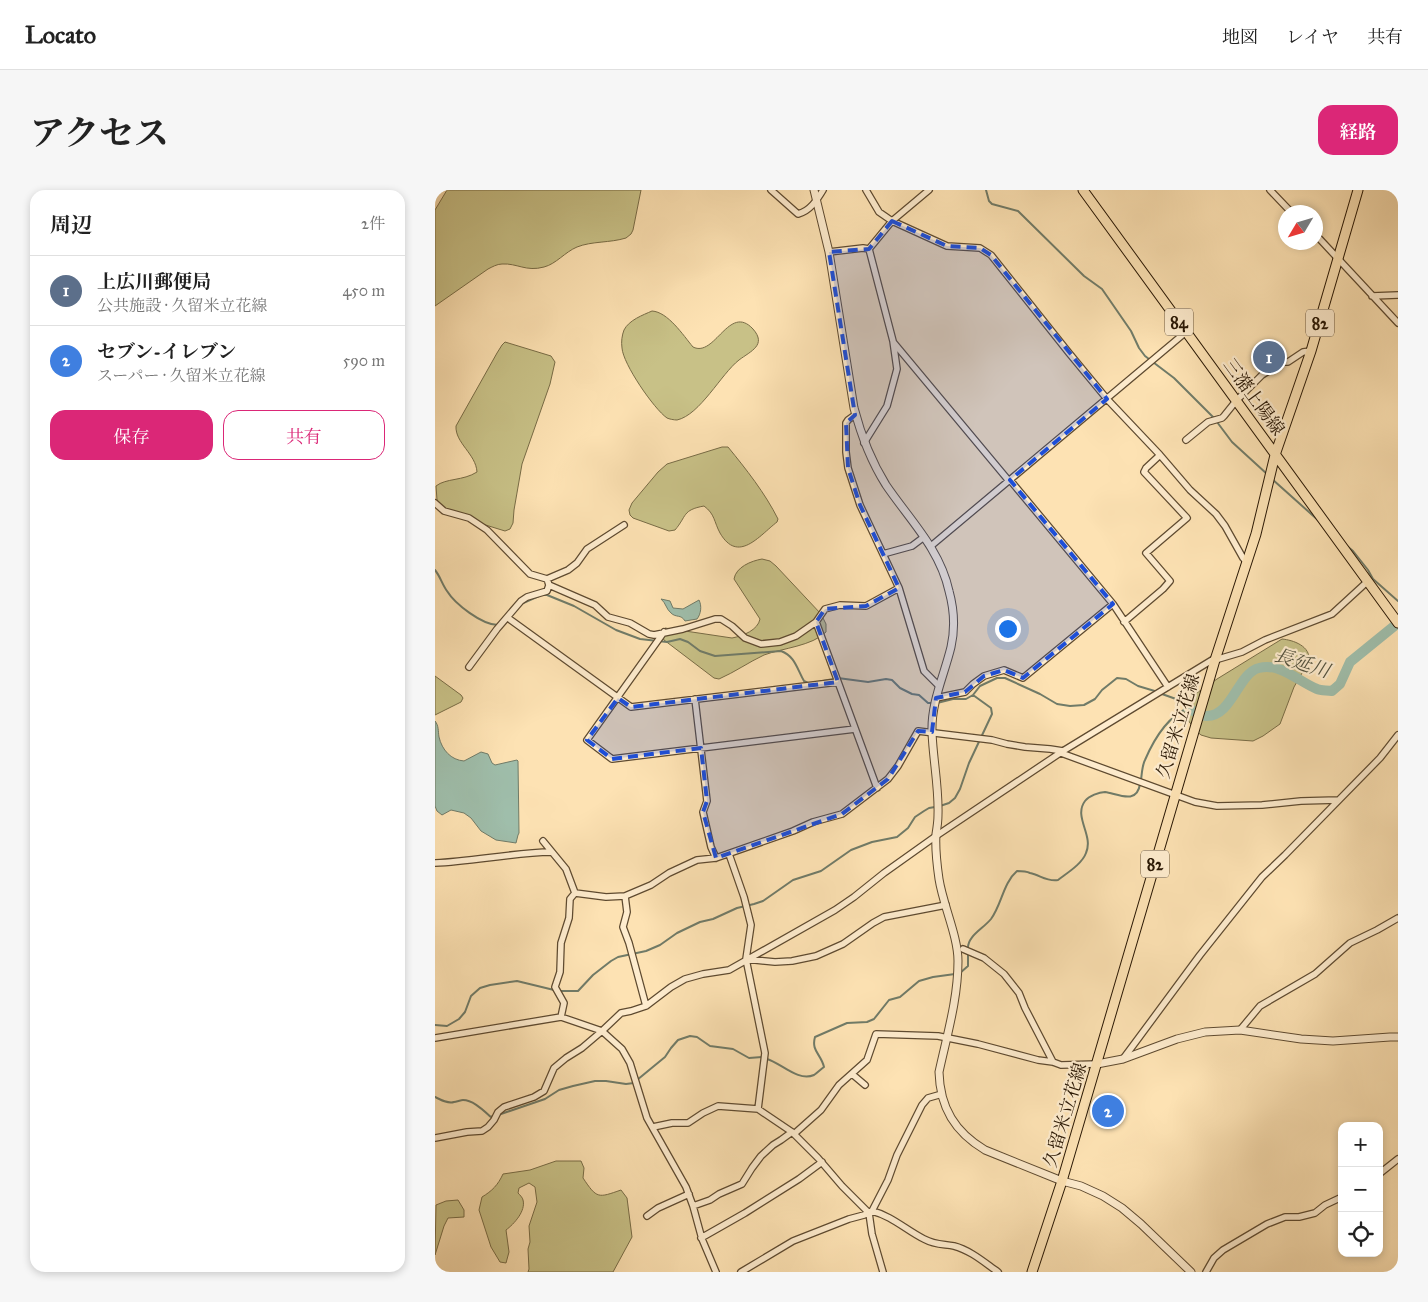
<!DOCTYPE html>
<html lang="ja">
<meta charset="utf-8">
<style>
:root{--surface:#fff;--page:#f6f6f6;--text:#222;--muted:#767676;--line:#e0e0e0;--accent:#db2777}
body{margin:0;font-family:"IM FELL Great Primer","Noto Serif JP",serif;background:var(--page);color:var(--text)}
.controls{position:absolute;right:15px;bottom:15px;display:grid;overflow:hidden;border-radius:10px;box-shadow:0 2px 8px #0003}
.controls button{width:45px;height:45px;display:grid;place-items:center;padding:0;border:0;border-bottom:1px solid var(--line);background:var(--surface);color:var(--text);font:25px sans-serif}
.compass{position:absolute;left:843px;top:15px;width:45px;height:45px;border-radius:50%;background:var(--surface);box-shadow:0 2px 8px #0003;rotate:232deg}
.you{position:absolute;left:572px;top:438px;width:18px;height:18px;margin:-12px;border:4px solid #fff;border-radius:50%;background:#1a73e8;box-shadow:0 0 0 8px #1a73e833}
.badge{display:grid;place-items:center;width:32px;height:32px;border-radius:50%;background:var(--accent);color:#fff;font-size:16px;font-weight:700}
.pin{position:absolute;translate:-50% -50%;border:2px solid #fff;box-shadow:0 1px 5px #0006}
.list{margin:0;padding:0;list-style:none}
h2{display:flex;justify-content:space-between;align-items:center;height:65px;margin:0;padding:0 20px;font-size:21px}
h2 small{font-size:16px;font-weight:400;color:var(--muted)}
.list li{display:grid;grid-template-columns:32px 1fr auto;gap:15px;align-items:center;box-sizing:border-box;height:70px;padding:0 20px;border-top:1px solid var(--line)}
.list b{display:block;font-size:19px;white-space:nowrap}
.list p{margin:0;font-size:16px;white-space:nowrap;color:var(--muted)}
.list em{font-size:16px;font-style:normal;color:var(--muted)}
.actions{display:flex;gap:10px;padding:15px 20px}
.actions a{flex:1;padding:11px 0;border:1px solid var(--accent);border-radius:15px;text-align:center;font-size:18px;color:var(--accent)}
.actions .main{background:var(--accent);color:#fff}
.icon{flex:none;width:28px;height:28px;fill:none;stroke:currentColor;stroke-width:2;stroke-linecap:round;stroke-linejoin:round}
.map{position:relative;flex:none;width:963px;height:1082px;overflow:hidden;border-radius:15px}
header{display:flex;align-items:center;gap:30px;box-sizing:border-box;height:70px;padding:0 25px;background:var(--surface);border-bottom:1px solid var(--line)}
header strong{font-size:24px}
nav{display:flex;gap:28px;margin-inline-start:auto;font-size:18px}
.intro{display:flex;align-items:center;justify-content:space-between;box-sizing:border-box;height:120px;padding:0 30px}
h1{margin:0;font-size:35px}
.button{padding:12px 22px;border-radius:15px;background:var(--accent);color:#fff;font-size:18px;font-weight:700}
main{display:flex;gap:30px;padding:0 30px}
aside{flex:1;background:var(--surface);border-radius:15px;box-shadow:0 2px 8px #0003}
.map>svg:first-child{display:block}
</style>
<header>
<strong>Locato</strong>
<nav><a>地図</a><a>レイヤ</a><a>共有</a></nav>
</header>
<div class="intro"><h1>アクセス</h1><a class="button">経路</a></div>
<main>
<aside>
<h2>周辺<small>2件</small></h2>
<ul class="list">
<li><span class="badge" style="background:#5c6f8a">1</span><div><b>上広川郵便局</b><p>公共施設 · 久留米立花線</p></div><em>450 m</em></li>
<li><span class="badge" style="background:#3f7fe0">2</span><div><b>セブン-イレブン</b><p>スーパー · 久留米立花線</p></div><em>590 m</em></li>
</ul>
<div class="actions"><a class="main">保存</a><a>共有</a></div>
</aside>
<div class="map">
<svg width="963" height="1082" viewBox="0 0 963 1082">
<rect width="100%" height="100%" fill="#fde2b3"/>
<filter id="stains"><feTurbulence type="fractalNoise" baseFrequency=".004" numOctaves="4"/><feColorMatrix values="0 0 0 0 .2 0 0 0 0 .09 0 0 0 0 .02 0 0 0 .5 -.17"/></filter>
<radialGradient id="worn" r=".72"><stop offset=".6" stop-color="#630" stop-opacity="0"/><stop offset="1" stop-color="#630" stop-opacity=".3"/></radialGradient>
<path fill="#c8c187" stroke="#786c46" d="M12,0H206L198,40L196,44L191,48C175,53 157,51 142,57C130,62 121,74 109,77C91,82 82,73 67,74C62,74 57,77 53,79L0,116V20Z
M217,121C233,122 248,145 258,157C280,168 294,113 318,139C332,155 316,161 304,170C286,184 265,225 242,230C239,230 234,229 232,228C219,219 188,174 187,158C186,152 187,145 189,140C194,130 208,125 217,121Z
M70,152L116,166L120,172L115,194L87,274L79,320L78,333L75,339L70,341L15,324L2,310L1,296C11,288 28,291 42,282C41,264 20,253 21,236L62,163L67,155Z
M287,257H293C311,279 330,303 343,329L342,332C324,346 303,374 285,343C279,332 280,324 269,316C247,320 252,326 240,340L234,341L198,328L195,325L194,320L197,313L223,282L232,274Z
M327,369L335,371L341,376L386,424L391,434V442C377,456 348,458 329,465C314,472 300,482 284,489L279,488L229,450L225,443L230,438L297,448C308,446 323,440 325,429L299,389C301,377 316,371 327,369Z
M847,449C858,450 876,456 874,471L859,497L845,534L828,546L818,551L776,548L766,545L760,540L753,530L749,522L750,515L756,507L782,489Z
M0,486L26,505L28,508L26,512L0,525Z
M121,971H146L149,978L148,988C162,1009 163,1008 186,1000L192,1008L197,1047L178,1082H93L94,1079L93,1059L95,1052L94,1036L102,1012L100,997L94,993L84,998L83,1003C84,1004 88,1008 88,1010C91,1021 79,1034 71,1040L74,1062L71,1073L65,1072L56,1057L44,1020L47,1007C57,1001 63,995 68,984L95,980Z
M23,1010L29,1020V1027L13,1028L9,1036L0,1065L1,1015L11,1011Z"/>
<path fill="#9fbeab" stroke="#707b68" d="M226,409L235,411L238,418L248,419L264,410C267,416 266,424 262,429L250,431C246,424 241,428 236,423C231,419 231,413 226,409Z
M0,531C4,536 3,541 4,547C7,560 16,570 29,571L46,562L53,564L57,573L60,575L82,570L83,571L84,643L83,645L81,653L61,650L46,641L36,628L29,623L16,620L7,625L2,621L0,616Z"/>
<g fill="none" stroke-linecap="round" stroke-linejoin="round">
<path stroke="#707b68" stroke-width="2" d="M551,0L554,11L557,14L583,21L649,86L667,99L696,141L704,158L710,166L739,188L779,228
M782,232L797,252L832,284
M837,289L884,331
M912,356L918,361L933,380L938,389L963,411
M0,380C5,386 7,394 12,401C20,414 47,435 63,435
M109,405H112L139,416L181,440L205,449L232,452L245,449L253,452L265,461L280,466L346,461C360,466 362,479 369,491L373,493
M86,414L104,406
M383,492L403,488L433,492L451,489L457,490L465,498L477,504L484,505L493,513H497
M502,513L518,509H531L538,505L545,496L562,488H570L605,504L622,514L635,516L649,515L660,509L667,500L682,488L691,489L703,496L723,502
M706,590C707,583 707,576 710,570C719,549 732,527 753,518L741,509L727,504
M505,616L514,613L520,608L525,599L534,573L557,524L556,518L538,505
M533,759C532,746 548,739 556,729C567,714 568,693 582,681C586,681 591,681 595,683C605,685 612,692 623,690C632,683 647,674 651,663C659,645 638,627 650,611C654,606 664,602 670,602C683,604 702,615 705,594
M525,783L533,776V764
M123,801H143L158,785L176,771L183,767L211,761L225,755L242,743L265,732L278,729L302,718L319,714L328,711L358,690L386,681L416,660L437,652L462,647L473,638L480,627L489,621L494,618L500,617
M0,835L12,836L24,829L30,822L36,806L45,798L55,795L82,791L119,800
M332,869C346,873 363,892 379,885C382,883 386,879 389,877C386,864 376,861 380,847L412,833L432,832L439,829L454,810L465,807L484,791L498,787L520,784
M202,890L230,867L236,858L243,850L255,846L262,847L275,856L298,859L314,868L327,867
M0,907C6,910 13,914 19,912C21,912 26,910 28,910C38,910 48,920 56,927L58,926
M63,925L110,909L124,900L138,896L160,891H171L191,894L199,893"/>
<path stroke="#9fbeab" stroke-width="10" d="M753,518C758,521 766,526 771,526C797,527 803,483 824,478C845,472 864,492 882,499C886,501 892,500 897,501L905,494L915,472L963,433"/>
<g stroke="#5e4a30" stroke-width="8">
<path id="minor" d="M336,0L363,24C375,21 382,10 388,0
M431,0L444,22L457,31L512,56L545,58L556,65L634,163L672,209L725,265L755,300L781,324L790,336L808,368L812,372
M835,0L856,22
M881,45L963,133
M394,62L428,58L434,59
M937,106L963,105
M459,153L574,291
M420,225L413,230L411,233V262L413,278L425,315L464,398L489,481L504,496
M751,250L773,232L787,228L789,226L801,211L827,185L848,172H853L868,162L876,161
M429,253L452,216L462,179L458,151L434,59L457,31L494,0
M575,290L678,414L733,497
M0,313L9,321L34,328L52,340L95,384L112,389L133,380L142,373L152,359L189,335
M496,356L751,142
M448,364L477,356L489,347
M112,389L114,395L160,415L173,427L195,433L214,444L219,445L248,439L280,429H286L297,436L310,448L326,454L345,452L361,446L381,432L390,419L405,415L431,416L464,398
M73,428L196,517L403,492
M381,432L442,598
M689,432L728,399L735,391L711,363L752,328L709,282L711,278L725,265
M229,442L152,550L177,569L420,539
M34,477L62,439L86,411L92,407L112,401L114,395
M501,508L530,502L538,494L549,486L569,480L588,488L678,414
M260,509L272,611L268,622L276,657L281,668
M626,563L760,612L782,616L827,615L866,611L903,610
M108,651L131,679L140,703
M294,664L309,707L316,735L311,769L330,863L323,919
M0,673C39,671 77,663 116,662
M140,703L171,707L190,706L216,695L234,683L262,670L281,668L358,641L378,632L407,624L453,589L463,576L483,541L557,550L572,554L590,557L615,559L628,561
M190,706L192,722L188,737L194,753L211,816
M528,759L549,768L569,784L584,803L590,818L618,872
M311,769L340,772L357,771L381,766L408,754L438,733L449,727L511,715
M126,827L129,813L120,797L125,782L126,753L134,728L135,709L140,703
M805,840L825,816L880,784L915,753L942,740L963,728
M0,848L126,827L167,841L187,859L195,873L212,928L251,997L258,1016L267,1049L281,1082
M688,869L765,765L827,687L850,665L945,568L963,545
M417,884L430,895
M218,937L237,933H253L268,923L283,916L323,919L357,942L383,968L407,996L434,1023L437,1044L448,1082
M359,944L386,920L404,895L432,870L441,844L503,846L543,854L603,870L618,872L626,875L662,874
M0,948L32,942L47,941L53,937L59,930L63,922L69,917L99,907L109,901L119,878L131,868L147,858L167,841L186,823L196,821L211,816L236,797L250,789L268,784L294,780L400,720L419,707L449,683L501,646L628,561L777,470H780L807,462L830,450L897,424L933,391
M944,984L963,969
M258,1016L275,1010L284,1004L307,994L317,978L326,966L338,955L346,950L357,942
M437,1021C457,1026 471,1040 489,1049C500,1055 508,1054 519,1056C535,1060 550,1073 563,1082
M212,1026L223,1018L254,1004
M266,1048L310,1023L364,989L387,972
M306,1082L358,1051L414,1029L429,1025L437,1021L453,990L462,965L487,915L493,908L507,904
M771,1082L779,1068L788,1060L832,1034L850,1027H864L880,1023L890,1015L907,1007"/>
</g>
<g stroke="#5e4a30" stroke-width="9">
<path id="tertiary" d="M379,0L394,62L419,218C426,245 436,271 451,295C474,329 505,359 514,401C519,419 520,439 516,457C509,486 496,512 497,542C498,570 504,597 503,625C503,632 502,638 501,644C500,659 502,675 504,689C508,715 523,746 523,771C523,809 512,845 504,882C505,918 520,942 550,960L627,991L646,996L668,1006L687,1018L706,1034L756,1082
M662,874L688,869L742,849L770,842L805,840L866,849L898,851L955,847H963"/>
</g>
<g stroke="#291704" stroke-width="11">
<path id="primary" d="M648,0L963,433
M597,1082L627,991L780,470L821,344L840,265L876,161L923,0"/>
</g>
<use href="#minor" stroke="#feecce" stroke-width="5.5"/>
<use href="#tertiary" stroke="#feecce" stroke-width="7"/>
<use href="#primary" stroke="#fde2b3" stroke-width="9"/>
</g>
<path fill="#1d4ed8" fill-opacity="0.2" stroke="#1d4ed8" stroke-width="4" stroke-dasharray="10 6" stroke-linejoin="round" d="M457,31L512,56L545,58L556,65L672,209L575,290L678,414L588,488L569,480L549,486L530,502L501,508L497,542L483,541L453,589L407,624L281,668L268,622L272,611L266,558L177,569L152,550L183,508L196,517L403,492L381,432L390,419L431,416L464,398L425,315L413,278L411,233L420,225L394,62L434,59Z"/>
<g text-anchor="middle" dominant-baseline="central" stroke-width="4.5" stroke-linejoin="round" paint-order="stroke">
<g fill="#feecce" stroke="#695741" stroke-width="1">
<rect x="730" y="118.5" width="28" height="27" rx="4"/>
<rect x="871" y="119.5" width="28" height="27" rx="4"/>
<rect x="706" y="660.5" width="28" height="27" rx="4"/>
</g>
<g font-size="16" font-weight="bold" fill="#291704">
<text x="744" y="132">84</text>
<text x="885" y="133">82</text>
<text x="720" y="674">82</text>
</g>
<g font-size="18" fill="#291704" stroke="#feecce">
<text transform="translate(819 207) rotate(54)">三潴上陽線</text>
<text transform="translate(743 536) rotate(-73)">久留米立花線</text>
<text transform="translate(630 925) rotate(-73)">久留米立花線</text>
</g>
<g font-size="19" font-style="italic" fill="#52513e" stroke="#feecce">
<text transform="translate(867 473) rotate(18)">長延川</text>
</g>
</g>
<rect width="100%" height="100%" filter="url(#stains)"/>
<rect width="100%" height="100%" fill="url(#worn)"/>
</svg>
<div class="controls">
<button>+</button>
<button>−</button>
<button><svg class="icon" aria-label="locate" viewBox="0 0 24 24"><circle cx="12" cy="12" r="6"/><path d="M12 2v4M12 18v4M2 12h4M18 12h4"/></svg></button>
</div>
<svg class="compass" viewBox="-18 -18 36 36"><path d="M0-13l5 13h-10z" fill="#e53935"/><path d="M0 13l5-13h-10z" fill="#767676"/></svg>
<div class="you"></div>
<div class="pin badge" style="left:834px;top:167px;background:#5c6f8a">1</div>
<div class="pin badge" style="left:673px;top:921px;background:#3f7fe0">2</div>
</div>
</main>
